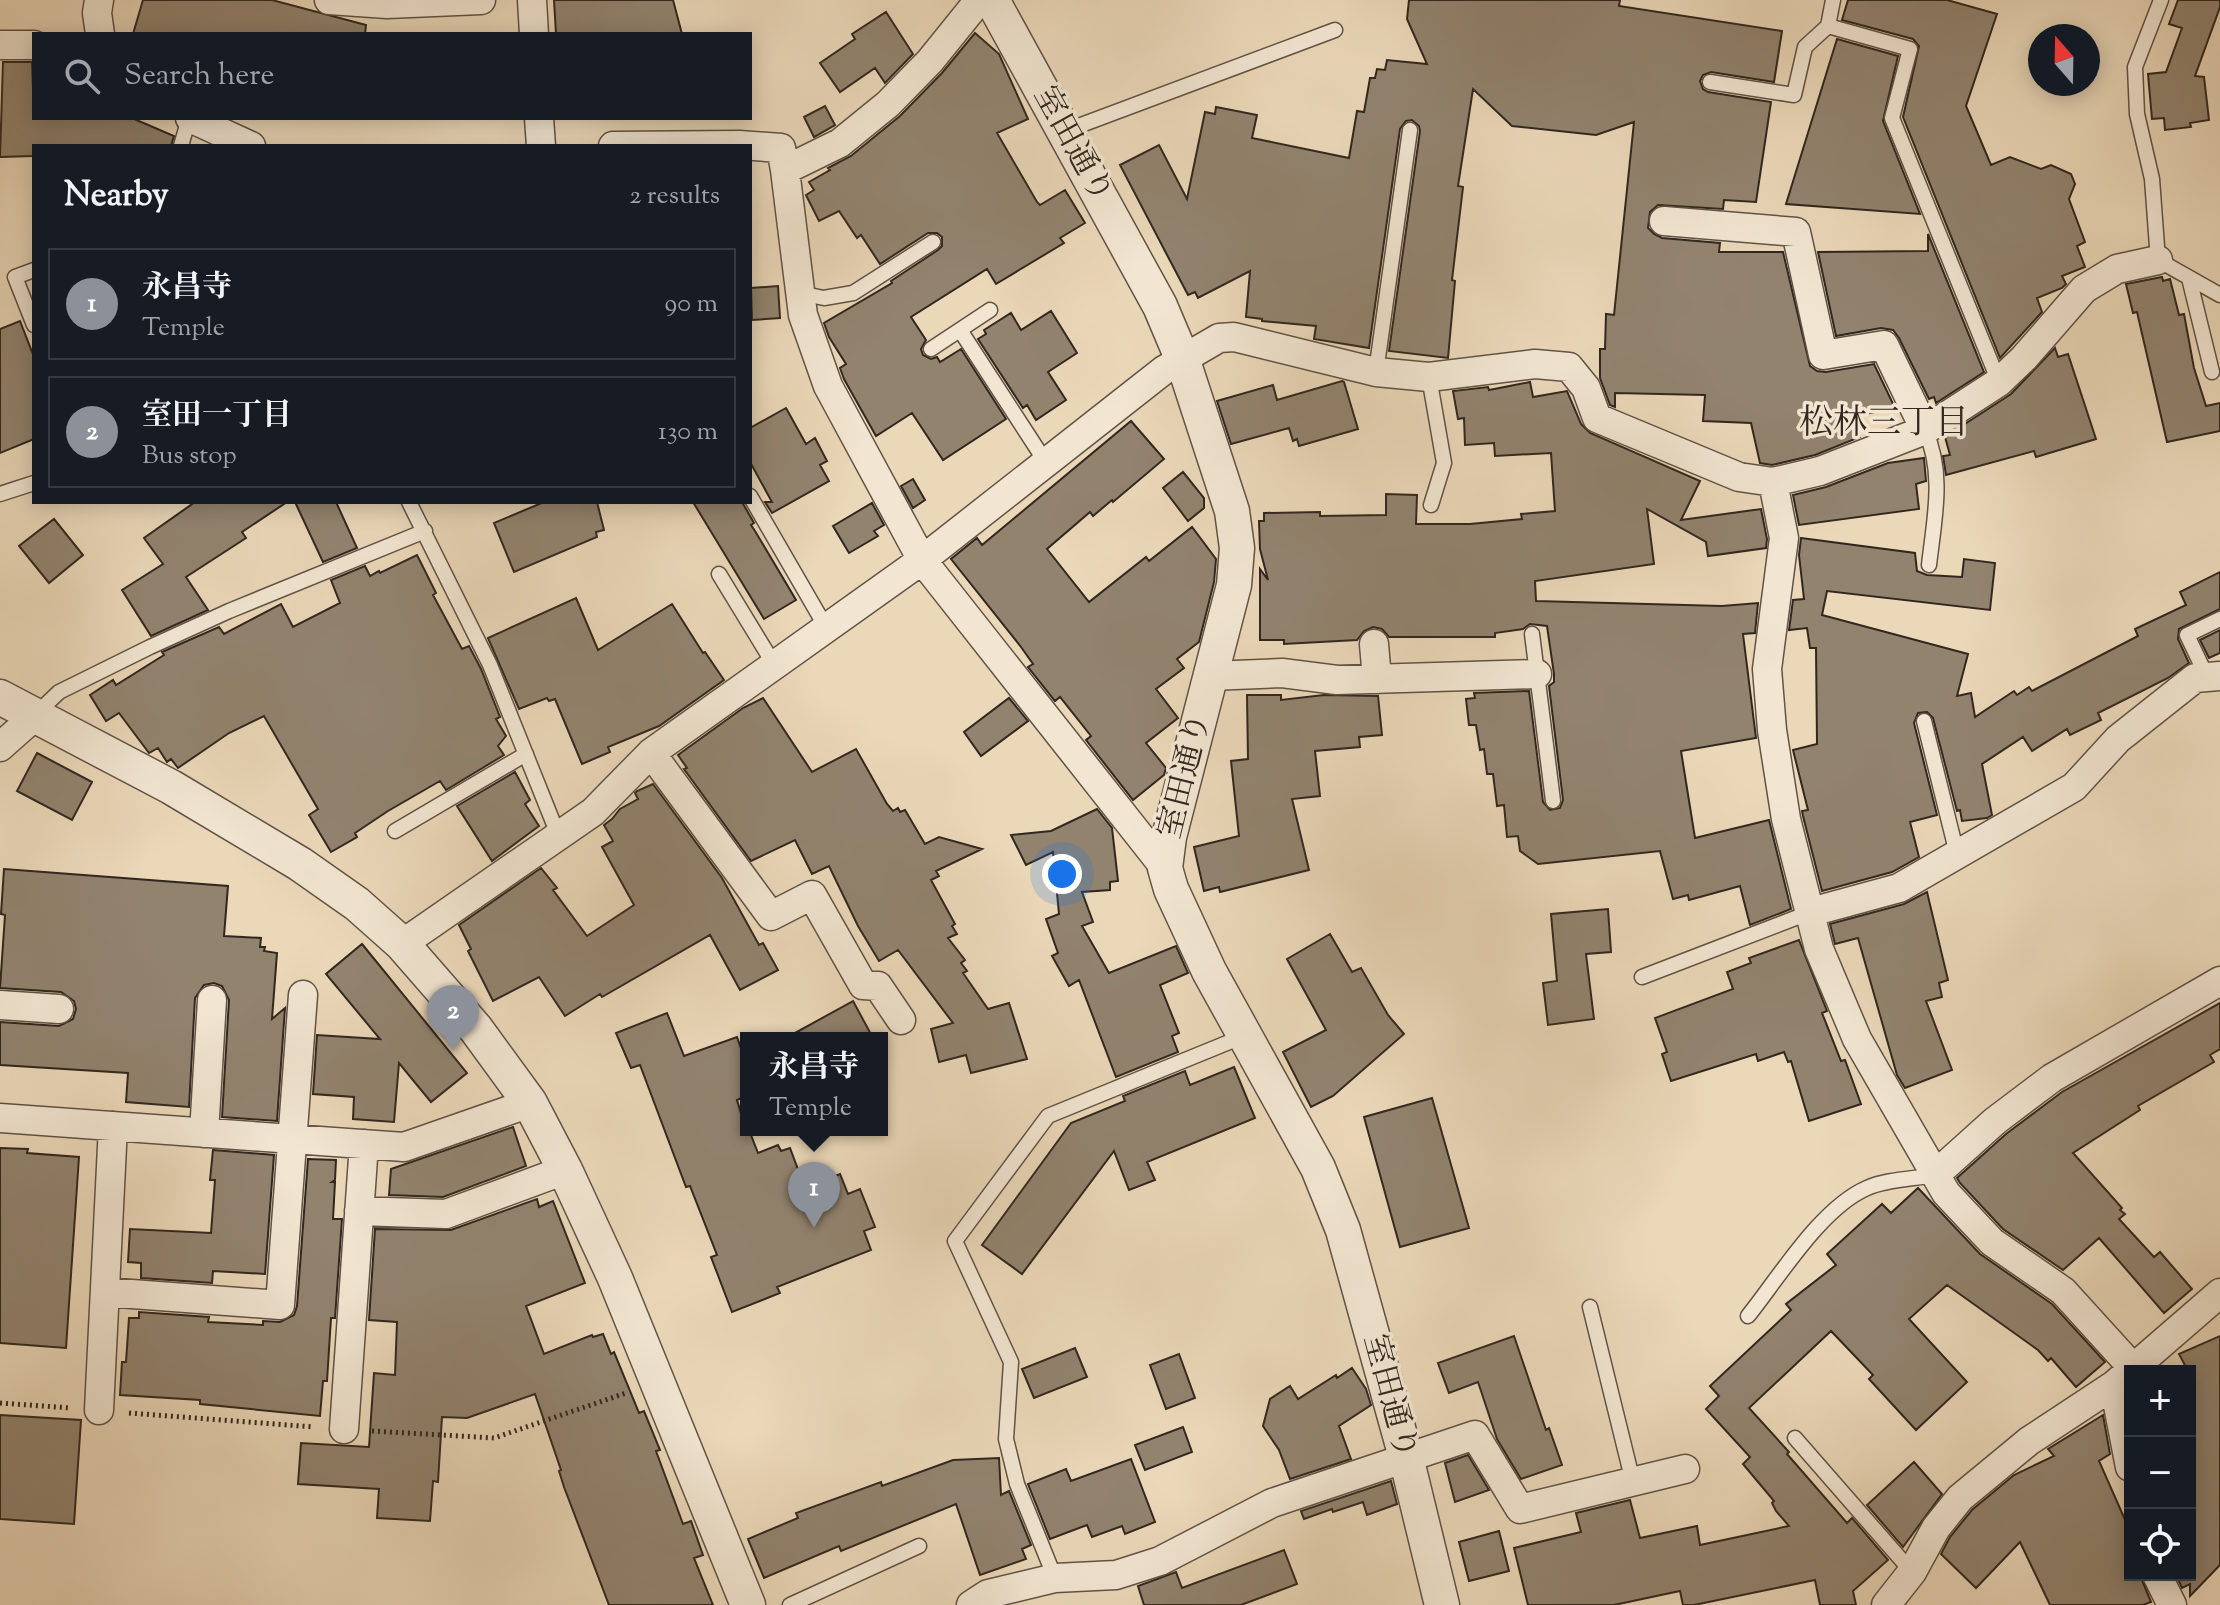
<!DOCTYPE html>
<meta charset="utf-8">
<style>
:root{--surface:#171b24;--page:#242831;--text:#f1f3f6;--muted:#9ea1a6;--line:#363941;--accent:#8c9099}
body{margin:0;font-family:"Sorts Mill Goudy","Noto Serif JP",serif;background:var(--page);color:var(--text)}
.controls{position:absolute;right:24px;bottom:24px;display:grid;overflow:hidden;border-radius:0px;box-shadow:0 4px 20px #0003}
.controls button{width:72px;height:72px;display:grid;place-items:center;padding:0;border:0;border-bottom:2px solid var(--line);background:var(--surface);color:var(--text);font:40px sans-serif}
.compass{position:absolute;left:2028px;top:24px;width:72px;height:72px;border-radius:50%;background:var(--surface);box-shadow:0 4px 20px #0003;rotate:340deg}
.you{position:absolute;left:1062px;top:874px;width:28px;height:28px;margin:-20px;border:6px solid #fff;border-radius:50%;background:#1a73e8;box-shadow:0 0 0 12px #1a73e833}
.badge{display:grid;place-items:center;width:52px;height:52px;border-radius:50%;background:var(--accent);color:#fff;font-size:26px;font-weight:700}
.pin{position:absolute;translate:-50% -66px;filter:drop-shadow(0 2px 4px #0008)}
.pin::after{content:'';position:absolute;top:42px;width:28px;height:24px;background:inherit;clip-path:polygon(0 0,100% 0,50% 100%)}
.popup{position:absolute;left:740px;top:1032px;width:148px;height:104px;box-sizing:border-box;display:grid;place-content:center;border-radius:0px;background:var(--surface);filter:drop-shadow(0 2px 6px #0005);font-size:26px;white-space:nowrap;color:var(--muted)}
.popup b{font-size:30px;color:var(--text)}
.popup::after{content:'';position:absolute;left:50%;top:100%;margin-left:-16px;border:16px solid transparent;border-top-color:var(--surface)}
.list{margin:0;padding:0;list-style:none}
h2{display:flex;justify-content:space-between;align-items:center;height:104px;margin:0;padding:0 32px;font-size:34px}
h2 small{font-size:26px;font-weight:400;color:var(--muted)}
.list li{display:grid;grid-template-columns:52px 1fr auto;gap:24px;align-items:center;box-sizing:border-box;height:112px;margin:0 16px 16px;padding:0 16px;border:2px solid var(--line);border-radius:0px}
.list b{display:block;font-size:30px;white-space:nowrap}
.list p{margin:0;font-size:26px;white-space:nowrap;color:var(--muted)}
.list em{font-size:26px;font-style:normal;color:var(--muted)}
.icon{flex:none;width:44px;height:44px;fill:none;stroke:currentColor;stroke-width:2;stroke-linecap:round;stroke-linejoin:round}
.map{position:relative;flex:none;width:2220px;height:1605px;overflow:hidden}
.search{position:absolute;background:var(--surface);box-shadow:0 4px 20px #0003;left:32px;top:32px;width:720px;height:88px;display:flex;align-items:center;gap:20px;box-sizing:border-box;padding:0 28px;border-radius:0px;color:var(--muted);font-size:30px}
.panel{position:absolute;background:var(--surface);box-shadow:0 4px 20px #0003;left:32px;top:144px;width:720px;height:360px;border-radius:0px}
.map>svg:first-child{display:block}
</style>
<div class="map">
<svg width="2220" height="1605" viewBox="0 0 2220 1605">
<rect width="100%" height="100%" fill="#ebd8b9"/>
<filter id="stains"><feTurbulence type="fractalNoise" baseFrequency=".0025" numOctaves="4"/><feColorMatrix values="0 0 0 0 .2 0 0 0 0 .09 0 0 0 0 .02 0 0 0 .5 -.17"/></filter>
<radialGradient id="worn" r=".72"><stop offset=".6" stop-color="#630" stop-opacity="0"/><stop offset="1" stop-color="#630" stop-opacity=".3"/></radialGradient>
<path fill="#92836f" stroke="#31271f" stroke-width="2" d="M143,0H272L366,25L365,34H133Z
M554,0H673L682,34H556Z
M1409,0H1620L1619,6L1782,31L1774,82L1711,72L1703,75L1700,81L1703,89L1708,92L1771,102L1756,202L1724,200L1723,209L1658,205L1650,212L1648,228L1654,234L1662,238L1720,243L1719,252H1783L1810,366L1817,371L1826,372L1874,364L1895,408L1855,416L1860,437L1815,455L1772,465L1760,463L1751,423L1703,421L1705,395L1615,393V407L1610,405L1600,378V349H1605L1606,314L1614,315L1634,122L1596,135L1512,126L1473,89L1458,186L1463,187L1452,280L1455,281L1448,358L1389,351L1420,131L1419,126L1412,120L1406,121L1400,129L1369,348L1314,339L1316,326L1262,321V319L1246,317L1250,271L1198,298L1195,292L1188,295L1120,165L1159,145L1187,199L1205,112L1215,114L1216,107L1257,115L1252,138L1349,158L1357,111L1364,112L1370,78H1375L1377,69L1385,70L1387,60L1427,64L1407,19Z
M1848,0H1947L1997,14L1966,106L1991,165L2010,157L2041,169L2051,165L2071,174L2075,184L2069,199L2085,242L2077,246L2085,267L2062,276L2066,284L2062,288L2037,298L2042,312L2000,358L1903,117L1919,46L1913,39L1842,20Z
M2178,0H2220V7L2195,76L2204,77L2209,120L2190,123L2191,127L2165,130L2164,118L2152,119L2148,74L2166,72L2182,28L2169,24Z
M886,12L913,54L885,83L875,68L840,92L820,63L855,39L852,34Z
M975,33L999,54L1028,119L997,133L1037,202L1040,205L1065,190L1085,223L1060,238L1064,243L996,284L987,269L911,317L926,340L921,349L923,355L931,359L937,357L940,362L961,349L1006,419L943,460L912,413L876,436L844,379L840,368L846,364L829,337L824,323L892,283L891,281L938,250L942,246V237L937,233H928L880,264L861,235L857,238L839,211L819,221L806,195L814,190L809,182L830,170L828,168L851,156L900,116L942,73Z
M1837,39L1898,56L1883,121L1920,214L1786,204Z
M3,62H32L34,118H132L174,136L171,146H34V156L0,157Z
M825,106L835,125L814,137L804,117Z
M1928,234L1984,372L1936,403L1934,397L1929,399L1899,338L1893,330L1881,328L1836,336L1818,252L1928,251Z
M2162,277L2163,281L2170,279L2179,315L2184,314L2194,368L2206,406L2220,403V431L2167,442L2137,312L2133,313L2126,284Z
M778,286L780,318L752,320L751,288Z
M1051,311L1077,353L1048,372L1066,400L1036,420L1027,405L1023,408L978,339L986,334L984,330L1011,313L1021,330Z
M20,321L34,357V439L0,453V329Z
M2055,348L2058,357L2068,354L2096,439L2036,457L2034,451L1946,475L1943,456L1950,455L1945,437L2011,394Z
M1342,381L1344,382L1358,429L1299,446L1297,439L1293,441L1289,428L1231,444L1217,401L1273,385L1277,400Z
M1530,382L1533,397L1567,391L1581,424L1590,433L1700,481L1681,520L1761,509L1767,539L1766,548L1708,556L1706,542L1647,509L1654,564L1535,581L1536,601L1722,606L1758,603L1755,633L1743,634L1756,738L1681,751L1695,838L1769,820L1791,909L1750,925L1740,886L1689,900L1688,895L1673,899L1660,851L1538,864L1520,851L1518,836L1507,837L1504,805L1497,806L1493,774H1487L1484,749L1480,750L1476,725H1469L1466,699L1475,698L1474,693L1529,691L1543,802L1550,810L1560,808L1563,800L1549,686L1554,682V674L1547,626L1530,624L1523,629L1495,633V637H1389L1382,629L1373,627L1364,631L1357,640L1284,644V640H1260V569L1268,580L1260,549L1259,521H1264V513L1320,512V516L1386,515V494L1417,495L1416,524H1470L1522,519L1521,514L1555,511L1551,453L1495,456L1494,443L1465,445L1464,418L1458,419L1453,391L1488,387L1489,390Z
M786,408L806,444L815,438L827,461L820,465L829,481L772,513L765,502H772L750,462V428Z
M1131,421L1164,459L1113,502L1112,500L1093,516L1090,512L1047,549L1089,602L1146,557L1149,561L1192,527L1216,559L1214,582L1199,642L1177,659L1184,668L1156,689L1178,718L1146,743L1166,768L1164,775L1133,800L1086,740L1091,736L1060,697L1055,701L1028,667L1033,664L1021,647L951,559L977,538L982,545Z
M1924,458L1926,481L1916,484L1919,509L1799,525L1793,495L1826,487L1888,463Z
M1183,472L1204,498V508L1188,521L1163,488Z
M913,479L925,500L913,508L901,486Z
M195,502H287L242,532L246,538L186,577L208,610L151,636L122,590L163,564L144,538Z
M295,502H336L357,548L323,562Z
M544,502H597L604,530L596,532L597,537L514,572L494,523Z
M693,502H742L754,523L751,525L755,531L796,600L764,619Z
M872,503L884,525L874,531L878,536L849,553L833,526Z
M54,519L83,555L49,583L19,546Z
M1801,538L1915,553L1917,571L1927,575L1962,577L1964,559L1995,563L1990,610L1827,591L1822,615L1968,654L1957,696L1971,693L1975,717L2014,691L2017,695L2029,687L2032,691L2138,636L2135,629L2186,605L2180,592L2220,572V609L2179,629L2178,639L2189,663L2168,678L2098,713L2101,720L2070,735L2067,729L2032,751L2023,737L1982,764L1992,815L1987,818L1962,821L1960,810L1957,811L1933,718L1927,712L1918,713L1914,723L1937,815L1910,822L1919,857L1892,872L1822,891L1803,816L1802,811L1808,810L1793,750L1817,744L1816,648H1810L1807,628L1789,630L1793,600L1804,599L1799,555Z
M417,555L436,593L433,595L462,649L469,646L481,669L500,717L496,719L506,736L498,746L504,755L446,790L440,781L388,811L355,833L357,837L331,852L309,815L318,809L264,716L229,733L178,768L171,759L167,762L158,748L149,753L119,713L106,721L90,695L113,680L116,685L164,655L162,652L219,627L224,634L281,604L293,627L340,603L331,580L365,566L370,576L379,571L380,573Z
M576,598L598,650L672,604L703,653L705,652L724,680L659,726L608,747L610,752L582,764L555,699L549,701L547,698L519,709L488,638Z
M2220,630V653L2209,658L2200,640Z
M1247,695H1281V700L1324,695L1378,696L1382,735L1359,737L1360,747L1315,751L1320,796L1292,799L1309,870L1220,892L1219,887L1204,891L1194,847L1239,836L1231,761L1248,759Z
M763,698L812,772L856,749L887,804L893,811L898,808L900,812L905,810L925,844L939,837L982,849L936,871L939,876L931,880L955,924L952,926L957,934L948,938L965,960L961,963L967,971L963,973L988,1009L1009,1003L1027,1059L971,1073L966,1055L939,1062L931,1029L953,1023L898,950L879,961L858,926L829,866L812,874L795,840L751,861L684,769L687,768L678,755L743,708Z
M1009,698L1028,721L981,756L964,732Z
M37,753L92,782L72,820L17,791Z
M515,772L530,800L525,804L539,826L492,861L457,806Z
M653,784L722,878L759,945L763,943L778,970L740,990L710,935L602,997L600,994L565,1016L539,977L493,1001L468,951L471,949L459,925L541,868L557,888L553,890L587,936L634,905L602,847L613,841L604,825L612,819L620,809L638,799L635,793L637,791Z
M1097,809L1112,828L1118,881L1110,882V890L1082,892L1093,922L1082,926L1109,973L1176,946L1188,973L1160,985L1179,1033L1172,1036L1178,1052L1116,1077L1079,980L1069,986L1052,956L1058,953L1046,919L1059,914L1053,852L1026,865L1011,835L1051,831Z
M4,869L228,886L224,936L261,938L260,947H265L264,951L277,953L272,1019L285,1008L277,1121L222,1117L229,1000L222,986L214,983L204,985L195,998L189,1107L126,1102L128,1073L0,1065V1022L59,1026L73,1019L76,1009L74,1001L61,992L0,988L5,915L1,914Z
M1927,892L1948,980L1939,983L1942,997L1926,1001L1952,1070L1905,1088L1897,1075L1858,938L1835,944L1830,924L1904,904Z
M1608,909L1611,952L1586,954L1594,1019L1548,1025L1543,983L1557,981L1551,914Z
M1330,934L1352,972L1361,968L1388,1015L1404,1034L1333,1096L1311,1107L1283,1052L1326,1030L1287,959Z
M1799,940L1827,1011L1822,1013L1841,1061L1845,1060L1861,1104L1809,1121L1791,1061L1788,1062L1784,1052L1758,1061L1756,1054L1671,1081L1662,1054L1667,1052L1655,1018L1733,989L1727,972L1751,963L1749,958Z
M362,944L467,1073L431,1102L399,1063L394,1122L353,1119L354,1097L313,1094L317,1035L380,1039L326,974Z
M853,1001L873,1038H786Z
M2220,1003V1049L2210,1055L2214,1062L2138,1106L2140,1110L2073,1153L2122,1208L2120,1210L2125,1214L2119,1219L2154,1257L2160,1252L2192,1289L2164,1313L2099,1238L2063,1270L2003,1229L1960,1183L1957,1178L2006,1134L2062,1092Z
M667,1013L684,1056L737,1037L746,1063V1096L737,1100L746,1130H749L758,1153L778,1145L781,1151L790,1148L805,1188L840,1174L848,1194L860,1189L875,1227L864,1231L871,1250L777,1287L780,1293L732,1312L711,1257L717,1255L690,1186L686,1187L640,1065L631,1068L616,1033Z
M1234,1067L1255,1118L1147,1162L1155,1180L1129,1190L1114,1151L1022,1274L982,1245L1071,1123L1125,1101L1123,1096L1185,1071L1190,1085Z
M1432,1098L1469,1228L1400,1247L1364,1117Z
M513,1127L526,1166L443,1197L389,1195L391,1169Z
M0,1148L28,1149L27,1153L79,1157L66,1348L0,1343Z
M213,1150L274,1155L265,1274L213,1271L212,1283L141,1278V1263L128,1262L130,1229L211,1233L215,1180H210Z
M308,1159L336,1160L335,1180L332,1182H335L333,1219H342L335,1318H331L327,1381H323L320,1416L200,1404V1400L120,1395L122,1362H126L129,1318H139V1312L209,1317L208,1322L263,1325V1321L280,1322L294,1315L297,1306Z
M1918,1188L1980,1254L2052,1304L2105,1362L2076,1387L2051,1358L2048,1361L2038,1350L1947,1285L1909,1319L1967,1382L1916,1430L1869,1379L1873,1375L1831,1331L1749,1408L1789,1452L1787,1454L1847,1523L1852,1518L1888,1560L1853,1591L1856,1605H1820L1815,1580L1694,1605H1683L1680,1591L1614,1605H1528L1514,1548L1581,1532L1576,1513L1630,1500L1640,1538L1697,1526L1700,1545L1789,1526L1776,1511L1772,1503L1774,1501L1743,1464L1750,1457L1706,1409L1719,1396L1710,1386L1791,1310L1786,1304L1836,1265L1827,1254L1882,1204L1891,1213Z
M537,1199L539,1207L553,1201L585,1283L526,1306L544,1354L592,1335L593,1337L603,1334L611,1354L614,1352L639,1413L644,1411L660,1450L656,1451L683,1524L691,1521L703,1555L694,1558L713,1605H609L564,1487L559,1471L561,1470L535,1394L467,1418L442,1417L438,1482L433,1481L430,1521L377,1518L379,1489L298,1484L301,1443L369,1447L374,1373L395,1375L397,1322L369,1320L375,1229L451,1230Z
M1514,1336L1546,1430L1549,1428L1562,1465L1521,1479L1497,1439L1478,1382L1449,1393L1438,1363Z
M2220,1336V1565L2190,1596V1584L2182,1588L2176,1575H2190V1371H2188L2179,1354Z
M1075,1348L1087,1377L1034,1398L1022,1369Z
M1179,1354L1195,1398L1166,1409L1150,1365Z
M1352,1368L1366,1389L1371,1405L1339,1426L1351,1459L1290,1479L1279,1450L1263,1426L1270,1399L1290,1386L1298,1399L1336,1375L1337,1378Z
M0,1415L81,1420L74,1524L0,1519Z
M2103,1415L2110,1454L2099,1461L2130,1531V1575H2140L2151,1602L2143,1605H2050L2020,1542L1976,1588L1941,1554L1950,1537L1972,1510L2014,1475L2054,1456L2048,1449Z
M1183,1427L1192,1452L1145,1470L1135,1445Z
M1468,1455L1489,1490L1455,1502L1445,1463Z
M999,1458L1001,1495L1009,1491L1031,1545L1022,1549L1026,1559L980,1575L956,1504L841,1551L839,1546L764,1578L748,1539L798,1518L796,1513L881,1482L882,1486L953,1460Z
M1131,1459L1155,1522L1125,1534L1122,1526L1092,1537L1087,1525L1050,1539L1028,1484L1066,1469L1071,1481Z
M1914,1462L1942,1494L1903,1547L1867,1505Z
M1391,1481L1397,1504L1367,1515L1363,1502L1333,1512L1332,1509L1304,1519L1301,1511Z
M1499,1531L1509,1571L1469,1581L1459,1542Z
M1284,1550L1297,1584L1241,1605H1144L1138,1586L1176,1572L1182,1588Z"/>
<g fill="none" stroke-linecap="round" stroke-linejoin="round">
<g stroke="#605346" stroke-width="17">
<path id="service" d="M1833,0L1828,26L1910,49L1892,118L1999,382
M2161,0L2135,67L2137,114L2152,179L2158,260L2220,295
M1710,82L1794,95L1805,47L1828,26
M1065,131L1335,30
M181,146L189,118
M34,270L15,277L34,325
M2189,278L2212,372
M799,293L824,298L853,293L933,242
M960,330L1045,461
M931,349L990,310
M1376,372L1410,130
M1429,377L1444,463L1431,505
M1925,430C1945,473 1934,520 1929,565
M0,494L34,483
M750,496L827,629
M409,502L490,665L559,837
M719,574L775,666
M1532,634L1553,801
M2206,675L2187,635L2220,619
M35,715L59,692L150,647L229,611L425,531
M1924,721L1957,854
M395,831L526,754
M1642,977L1811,912
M1590,1307L1633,1482
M1748,1316C1780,1276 1821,1208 1867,1188C1887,1179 1914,1179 1935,1175
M1795,1438L1912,1572
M1055,1578L1017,1484L1006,1439L1011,1362L955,1241L1048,1116L1244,1036
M790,1605L919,1546"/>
</g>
<g stroke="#605346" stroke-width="31">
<path id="minor" d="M99,0L97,13L100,34
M329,0L387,4L481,0
M532,0L534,34
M0,45H34
M190,118L251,146
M539,118L541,146
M613,146L739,145L781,148L785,170L840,143L888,104L930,61L976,4L991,0
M785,170L803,315L828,386L922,560L1165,868
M1664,221L1796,232L1823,355L1884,345L1925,430
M1773,482L1784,538L1767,669L1772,730L1786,819L1819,949L1857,1039L1946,1193L1992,1242L2063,1291L2133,1368
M1374,644L1377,679
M1210,676L1282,673L1337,680L1537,674
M0,747L35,716
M651,753L771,916L812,895L863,985L878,986L901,1020
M1811,912L1899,888L2074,787L2118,739L2195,678L2220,676
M402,944L593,812L651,753L922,560L1164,370L1219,338L1234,337L1376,372L1429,377L1535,364L1569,367L1586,388L1597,418L1739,477L1773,482L1820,471L1925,430L1999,382L2024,358L2084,289L2117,269L2158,260
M0,1005L59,1009
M0,1118L404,1147L530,1103
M204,1133L212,1000
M1935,1175L1995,1121L2052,1078L2220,981
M359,1211L446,1214L565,1170
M105,1292L280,1305L303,995
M2130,1371L2220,1293
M2114,1385L2130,1467
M99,1410L113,1126
M344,1429L364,1144
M2157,1575L2172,1605
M971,1605L988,1594L1055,1578L1116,1575L1160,1561L1272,1503L1475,1435L1520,1509L1685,1469
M1886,1605L1912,1572L1936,1528L1960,1498L2029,1441L2114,1385L2130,1371"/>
</g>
<g stroke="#605346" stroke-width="37">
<path id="tertiary" d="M992,0L1160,306L1182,358L1232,511L1237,548L1234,585L1169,837L1165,868L1171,889L1209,971L1318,1168L1343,1230L1406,1457L1442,1605
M0,697L171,787L300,864L357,904L402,944L476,1029L530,1103L565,1170L615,1278L748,1605"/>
</g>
<path stroke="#31271f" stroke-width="5" stroke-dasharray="2 4" stroke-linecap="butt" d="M0,1403L71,1408
M129,1413L314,1427
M372,1431L494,1438L626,1393"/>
<use href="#service" stroke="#f2e6d2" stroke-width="14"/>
<use href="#minor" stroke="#f2e6d2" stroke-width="28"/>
<use href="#tertiary" stroke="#f2e6d2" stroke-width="34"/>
</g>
<g text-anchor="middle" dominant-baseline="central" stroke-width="7" stroke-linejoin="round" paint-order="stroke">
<g font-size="32" fill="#31271f" stroke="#f2e6d2">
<text transform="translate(1072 145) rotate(61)">室田通り</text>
<text transform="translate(1186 776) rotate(-76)">室田通り</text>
<text transform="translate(1389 1397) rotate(75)">室田通り</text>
</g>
<g font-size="34" fill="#31271f" stroke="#f2e6d2">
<text x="1884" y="424">松林三丁目</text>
</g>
</g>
<rect width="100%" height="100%" filter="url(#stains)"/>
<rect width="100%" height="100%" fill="url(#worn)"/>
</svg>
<div class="controls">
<button>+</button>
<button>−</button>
<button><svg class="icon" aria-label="locate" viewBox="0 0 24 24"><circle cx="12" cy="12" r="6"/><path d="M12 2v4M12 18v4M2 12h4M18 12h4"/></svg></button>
</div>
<svg class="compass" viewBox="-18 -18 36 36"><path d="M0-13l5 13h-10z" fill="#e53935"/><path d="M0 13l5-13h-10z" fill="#9ea1a6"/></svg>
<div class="you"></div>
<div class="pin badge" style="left:814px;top:1228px">1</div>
<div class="popup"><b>永昌寺</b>Temple</div>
<div class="pin badge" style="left:453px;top:1051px">2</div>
<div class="search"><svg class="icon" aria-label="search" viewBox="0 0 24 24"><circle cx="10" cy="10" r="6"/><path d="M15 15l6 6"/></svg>Search here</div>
<section class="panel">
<h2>Nearby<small>2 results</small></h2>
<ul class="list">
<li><span class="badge">1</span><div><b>永昌寺</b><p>Temple</p></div><em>90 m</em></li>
<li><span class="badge">2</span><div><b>室田一丁目</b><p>Bus stop</p></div><em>130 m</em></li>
</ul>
</section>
</div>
